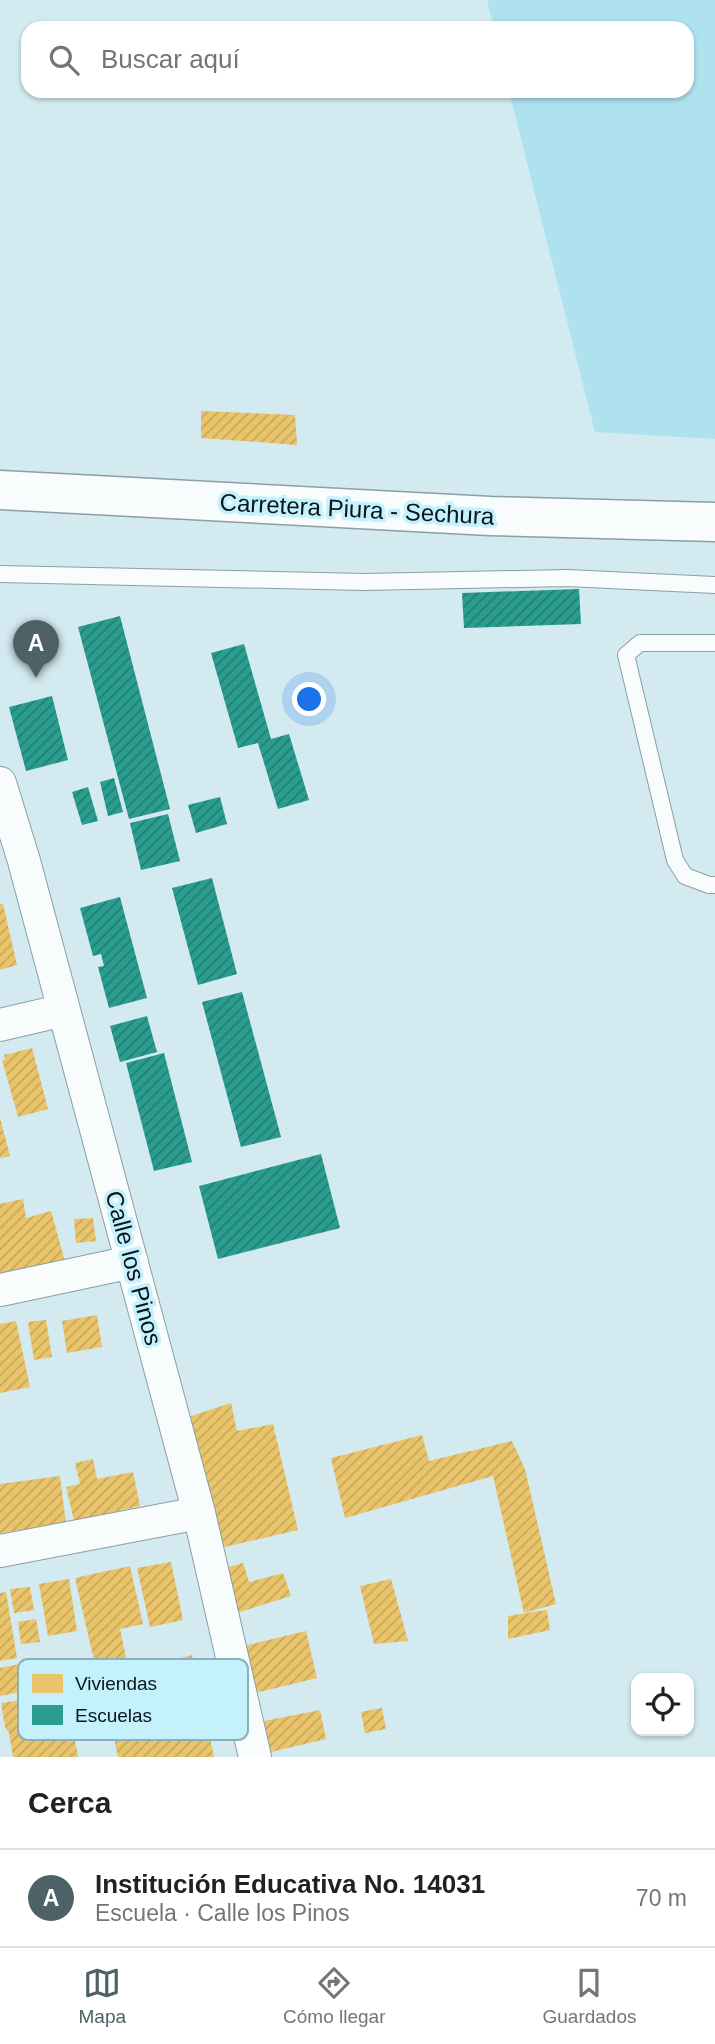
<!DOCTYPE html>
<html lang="es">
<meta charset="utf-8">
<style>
:root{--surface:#fff;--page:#f2f2f2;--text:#202124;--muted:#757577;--line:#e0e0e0;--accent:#4e6166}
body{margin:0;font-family:Helvetica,sans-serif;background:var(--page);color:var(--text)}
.controls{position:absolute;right:21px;bottom:21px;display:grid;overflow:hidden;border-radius:14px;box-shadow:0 2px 5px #0004}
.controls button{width:63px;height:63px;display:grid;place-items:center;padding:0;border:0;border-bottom:2px solid var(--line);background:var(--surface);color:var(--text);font:35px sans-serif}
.you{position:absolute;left:310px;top:700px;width:24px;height:24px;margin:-18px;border:5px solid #fff;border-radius:50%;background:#1a73e8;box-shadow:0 0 0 10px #1a73e833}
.badge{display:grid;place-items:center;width:46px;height:46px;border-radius:50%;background:var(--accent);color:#fff;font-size:23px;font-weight:700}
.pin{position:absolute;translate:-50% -58px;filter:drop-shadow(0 2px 4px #0008)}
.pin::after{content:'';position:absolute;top:37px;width:24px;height:21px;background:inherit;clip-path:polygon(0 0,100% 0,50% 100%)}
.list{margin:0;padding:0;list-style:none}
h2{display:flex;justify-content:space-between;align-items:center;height:91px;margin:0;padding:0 28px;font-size:30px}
h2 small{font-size:23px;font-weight:400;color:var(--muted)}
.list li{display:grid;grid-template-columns:46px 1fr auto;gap:21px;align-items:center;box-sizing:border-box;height:98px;padding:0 28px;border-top:2px solid var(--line)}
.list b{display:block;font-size:26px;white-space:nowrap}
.list p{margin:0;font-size:23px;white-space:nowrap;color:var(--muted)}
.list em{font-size:23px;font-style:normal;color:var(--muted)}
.icon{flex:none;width:38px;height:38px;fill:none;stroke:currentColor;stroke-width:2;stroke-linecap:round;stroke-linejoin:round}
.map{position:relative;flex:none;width:715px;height:1757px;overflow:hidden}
.search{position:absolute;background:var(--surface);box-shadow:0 2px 5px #0004;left:21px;right:21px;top:21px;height:77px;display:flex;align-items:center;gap:18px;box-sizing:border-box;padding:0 24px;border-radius:21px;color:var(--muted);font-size:26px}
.sheet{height:189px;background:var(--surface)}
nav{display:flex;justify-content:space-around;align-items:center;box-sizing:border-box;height:98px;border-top:2px solid var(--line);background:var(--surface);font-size:19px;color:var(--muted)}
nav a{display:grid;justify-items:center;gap:4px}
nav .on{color:var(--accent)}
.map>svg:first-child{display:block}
</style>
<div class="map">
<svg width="715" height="1757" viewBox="0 0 715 1757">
<defs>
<pattern id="homes-hatch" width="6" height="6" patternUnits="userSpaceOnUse" patternTransform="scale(1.75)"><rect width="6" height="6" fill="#e9c46a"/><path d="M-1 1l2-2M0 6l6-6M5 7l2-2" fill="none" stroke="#c6a85b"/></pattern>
<pattern id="schools-hatch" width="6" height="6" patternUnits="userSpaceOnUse" patternTransform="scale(1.75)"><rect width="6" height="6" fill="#2a9d8f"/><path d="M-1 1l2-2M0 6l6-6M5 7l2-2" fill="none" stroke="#227f74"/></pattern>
</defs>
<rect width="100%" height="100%" fill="#d2eaf0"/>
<path fill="#aee2ef" d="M487,0H715V439L595,432L509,91H687V28H494Z"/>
<path fill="url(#homes-hatch)" d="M201,411L295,415L297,445L201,438Z
M0,904H3L17,965L0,970Z
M32,1048L48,1109L18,1117L2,1060H5L4,1055Z
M0,1118L10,1156L0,1158Z
M23,1199L26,1218L51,1211L66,1265L0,1281V1204Z
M93,1218L96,1241L76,1243L74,1219Z
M97,1315L102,1347L67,1353L62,1321Z
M46,1320L52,1357L34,1360L28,1322Z
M16,1321L30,1387L0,1393V1324Z
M231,1403L237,1431L273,1424L298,1530L220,1548L185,1418Z
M422,1435L429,1461L512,1441L525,1469L556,1604L524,1613L493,1476L345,1518L331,1458Z
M93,1459L97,1479L133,1472L140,1506L74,1521L66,1487L80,1484L75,1463Z
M60,1476L66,1524L0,1533V1484Z
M171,1562L183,1620L150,1627L137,1568Z
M243,1563L249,1582L283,1573L291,1596L230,1615L215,1571Z
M130,1566L143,1624L120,1629L128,1667L97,1673L75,1578Z
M69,1579L77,1631L48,1636L39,1584Z
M391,1579L408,1641L374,1644L360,1586Z
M30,1587L34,1610L14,1613L10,1589Z
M6,1592L17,1658L0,1661V1593Z
M547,1610L550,1630L508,1639V1616Z
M36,1619L40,1642L21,1644L18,1622Z
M306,1631L317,1678L255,1693L243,1646Z
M192,1655L214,1757H118L108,1710L138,1704L135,1692L165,1685L160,1663Z
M20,1664L26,1691L0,1696V1668Z
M64,1694L65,1703L84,1700L86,1715L63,1719L13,1732L72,1723L78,1757H13L9,1733L5,1727L1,1703Z
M382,1708L386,1729L365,1733L361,1712Z
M320,1710L326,1739L271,1752L264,1721Z"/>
<path fill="url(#schools-hatch)" d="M579,589L581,624L464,628L462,593Z
M120,616L170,809L129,819L78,627Z
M244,644L271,739L289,734L309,800L278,809L258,743L238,748L211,653Z
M52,696L68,760L26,771L9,707Z
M114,778L123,812L108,816L100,782Z
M88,787L98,821L82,825L72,792Z
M220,797L227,824L196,833L188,805Z
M168,814L180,861L141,870L130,823Z
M212,878L237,974L198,985L172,888Z
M120,897L147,998L109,1008L98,967L104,966L101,954L93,956L80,908Z
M242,992L281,1137L241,1147L202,1002Z
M147,1016L157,1052L120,1062L110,1026Z
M164,1053L192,1162L154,1171L126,1063Z
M321,1154L340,1228L218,1259L199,1186Z"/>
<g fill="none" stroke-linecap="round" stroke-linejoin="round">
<g stroke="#8c9fa3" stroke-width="18">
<path id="service" d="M0,574L364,582L567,578L715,585
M715,643H640L626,655L675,860L685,876L709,885H715"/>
</g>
<g stroke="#8c9fa3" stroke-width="34">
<path id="minor" d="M0,783L24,861L199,1513L255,1757
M0,1025L64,1010
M0,1290L132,1262
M0,1551L199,1513"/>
</g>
<g stroke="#8c9fa3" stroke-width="41">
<path id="primary" d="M0,490L490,516L715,522"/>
</g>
<use href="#service" stroke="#f8fcfd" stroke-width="16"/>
<use href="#minor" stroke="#f8fcfd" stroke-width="32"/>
<use href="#primary" stroke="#f8fcfd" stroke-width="38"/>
</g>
<g text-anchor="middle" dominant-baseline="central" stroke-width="7" stroke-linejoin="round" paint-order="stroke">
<g font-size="24" fill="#07171b" stroke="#c5f1fd">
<text transform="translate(357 509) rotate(3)">Carretera Piura - Sechura</text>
<text transform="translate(134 1268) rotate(75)">Calle los Pinos</text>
</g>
</g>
<rect x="18" y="1659" width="230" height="81" rx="10" fill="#c5f1fd" stroke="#8cb0b9" stroke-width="2"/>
<rect x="32" y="1674" width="31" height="19" fill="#e9c46a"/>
<rect x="32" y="1705" width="31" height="20" fill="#2a9d8f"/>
<g font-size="19" fill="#07171b">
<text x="75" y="1690">Viviendas</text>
<text x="75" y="1722">Escuelas</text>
</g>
</svg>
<div class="controls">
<button><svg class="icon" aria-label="locate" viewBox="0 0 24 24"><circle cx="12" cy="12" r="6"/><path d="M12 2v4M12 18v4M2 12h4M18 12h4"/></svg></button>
</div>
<div class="you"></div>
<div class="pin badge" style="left:36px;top:678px">A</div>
<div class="search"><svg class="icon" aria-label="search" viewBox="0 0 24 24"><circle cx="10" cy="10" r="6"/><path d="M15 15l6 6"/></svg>Buscar aquí</div>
</div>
<section class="sheet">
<h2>Cerca<small></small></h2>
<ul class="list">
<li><span class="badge">A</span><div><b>Institución Educativa No. 14031</b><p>Escuela · Calle los Pinos</p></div><em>70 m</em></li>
</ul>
</section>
<nav>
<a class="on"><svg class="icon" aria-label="map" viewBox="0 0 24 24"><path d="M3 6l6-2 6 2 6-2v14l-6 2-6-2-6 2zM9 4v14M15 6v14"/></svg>Mapa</a>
<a><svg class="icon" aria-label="directions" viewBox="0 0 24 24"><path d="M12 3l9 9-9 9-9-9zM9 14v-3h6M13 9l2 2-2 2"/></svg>Cómo llegar</a>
<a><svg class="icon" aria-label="saved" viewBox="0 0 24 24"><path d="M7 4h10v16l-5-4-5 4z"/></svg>Guardados</a>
</nav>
